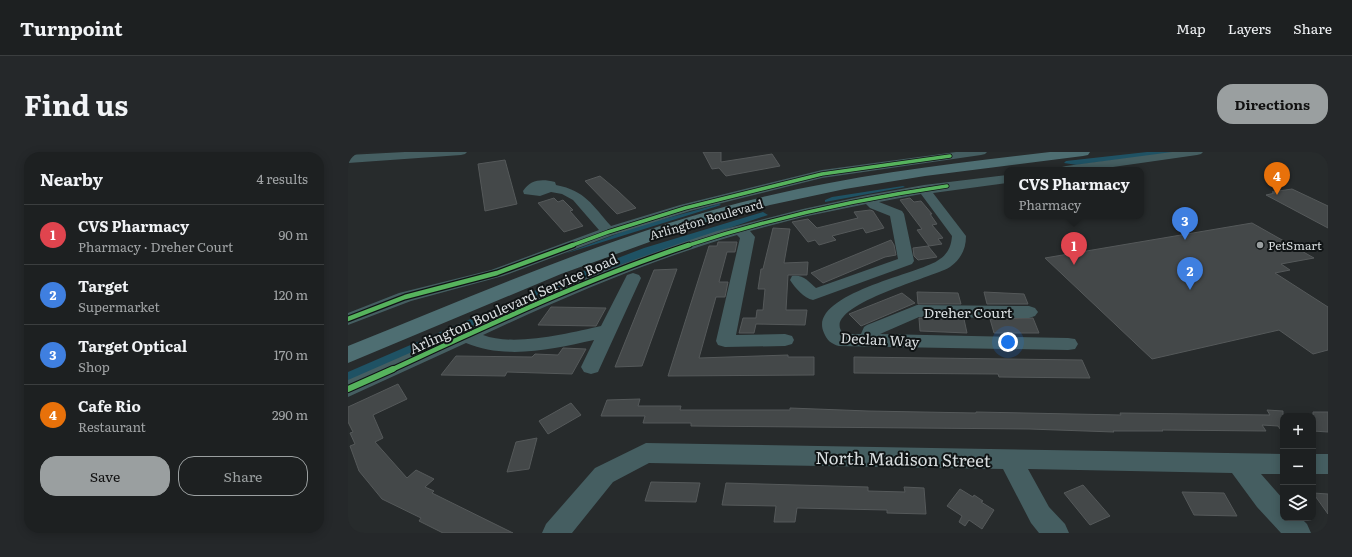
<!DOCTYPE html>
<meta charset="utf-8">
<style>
:root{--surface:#1d2021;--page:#25282a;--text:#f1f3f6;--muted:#a0a3a5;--line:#3b3e3f;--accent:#9a9fa0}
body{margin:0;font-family:Literata,serif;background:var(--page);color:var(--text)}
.controls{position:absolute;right:12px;bottom:12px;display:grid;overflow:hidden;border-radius:8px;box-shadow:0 2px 10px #0003}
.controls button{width:36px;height:36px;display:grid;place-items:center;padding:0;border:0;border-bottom:1px solid var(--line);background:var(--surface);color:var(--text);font:20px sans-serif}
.you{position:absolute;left:660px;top:190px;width:14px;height:14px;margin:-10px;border:3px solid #fff;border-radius:50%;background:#1a73e8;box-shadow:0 0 0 6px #1a73e833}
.badge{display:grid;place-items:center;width:26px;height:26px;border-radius:50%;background:var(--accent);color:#fff;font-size:13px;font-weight:700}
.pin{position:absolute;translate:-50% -33px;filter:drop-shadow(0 1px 2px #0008)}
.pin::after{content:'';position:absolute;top:21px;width:14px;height:12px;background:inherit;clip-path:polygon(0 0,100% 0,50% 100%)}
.popup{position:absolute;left:656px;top:15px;width:140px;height:52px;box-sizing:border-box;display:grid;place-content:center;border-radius:8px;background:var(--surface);filter:drop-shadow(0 1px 3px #0005);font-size:13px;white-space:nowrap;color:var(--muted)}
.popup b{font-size:15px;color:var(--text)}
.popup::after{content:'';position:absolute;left:50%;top:100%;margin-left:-8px;border:8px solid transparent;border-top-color:var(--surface)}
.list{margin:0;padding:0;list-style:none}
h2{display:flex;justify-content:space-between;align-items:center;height:52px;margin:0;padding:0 16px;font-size:17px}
h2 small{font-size:13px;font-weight:400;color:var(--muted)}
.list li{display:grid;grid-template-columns:26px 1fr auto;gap:12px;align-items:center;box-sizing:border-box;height:60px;padding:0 16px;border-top:1px solid var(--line)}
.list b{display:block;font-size:15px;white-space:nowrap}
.list p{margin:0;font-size:13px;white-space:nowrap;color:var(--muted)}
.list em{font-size:13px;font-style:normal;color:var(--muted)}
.actions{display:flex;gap:8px;padding:12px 16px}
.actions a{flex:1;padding:9px 0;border:1px solid var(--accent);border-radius:16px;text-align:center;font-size:14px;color:var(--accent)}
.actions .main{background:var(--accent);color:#111}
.icon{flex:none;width:22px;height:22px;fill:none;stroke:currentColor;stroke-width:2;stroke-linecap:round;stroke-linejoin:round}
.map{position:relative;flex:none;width:980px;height:381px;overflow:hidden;border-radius:16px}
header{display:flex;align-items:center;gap:24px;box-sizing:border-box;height:56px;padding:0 20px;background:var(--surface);border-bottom:1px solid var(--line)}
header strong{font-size:19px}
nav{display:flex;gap:22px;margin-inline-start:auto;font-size:14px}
.intro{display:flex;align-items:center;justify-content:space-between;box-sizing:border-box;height:96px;padding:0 24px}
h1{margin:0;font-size:28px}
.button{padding:10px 18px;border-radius:16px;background:var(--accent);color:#111;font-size:14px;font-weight:700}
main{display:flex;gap:24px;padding:0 24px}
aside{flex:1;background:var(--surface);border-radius:16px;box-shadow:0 2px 10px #0003}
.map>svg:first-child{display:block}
</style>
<header>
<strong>Turnpoint</strong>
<nav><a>Map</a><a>Layers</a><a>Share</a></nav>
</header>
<div class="intro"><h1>Find us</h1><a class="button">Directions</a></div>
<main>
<aside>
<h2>Nearby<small>4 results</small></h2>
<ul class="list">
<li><span class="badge" style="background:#e0444e">1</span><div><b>CVS Pharmacy</b><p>Pharmacy · Dreher Court</p></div><em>90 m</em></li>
<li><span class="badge" style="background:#3f7fe0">2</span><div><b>Target</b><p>Supermarket</p></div><em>120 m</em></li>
<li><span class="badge" style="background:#3f7fe0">3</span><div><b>Target Optical</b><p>Shop</p></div><em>170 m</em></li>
<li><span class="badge" style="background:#e8710a">4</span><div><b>Cafe Rio</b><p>Restaurant</p></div><em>290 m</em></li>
</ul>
<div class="actions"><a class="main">Save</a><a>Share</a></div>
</aside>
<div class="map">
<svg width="980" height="381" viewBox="0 0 980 381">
<rect width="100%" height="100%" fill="#272b2c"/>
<path fill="#134a5c" d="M196,142L153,163L148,156L178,143L173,146L182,147Z"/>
<path fill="#1f5264" d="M799,0H831L729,13L716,11L718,9Z
M555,34L557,35L477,50V48L484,45Z
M371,52L373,53L216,102L290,74Z
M415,60L420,63L289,107L176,148L173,146L194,135L296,96Z
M148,156L154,160L153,163L0,232V220Z"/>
<path fill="#444849" stroke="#55595a" d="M355,0H373V10L424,2L432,14L378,24L371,16L364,17Z
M157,8L169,52L137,59L130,12Z
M252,24L270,39L288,56L269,62L237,29Z
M944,37L980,54V76L918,43L927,41L924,40Z
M206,46L210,50L215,48L225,58L222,59L235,74L216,80L190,51Z
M562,46L566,50L573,49L584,62H582L589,72L584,73L595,86L590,87L594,92L581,94L569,78L574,77L552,48Z
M522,58L525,59L536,76L518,81L515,76L484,84L488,88L471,93L467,88L460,90L444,70L460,67L469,76L510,66L506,60Z
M904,71L966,106L933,112L942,118L927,121L980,155V198L965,202L931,178L804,207L697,106Z
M425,76L442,77L436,111L460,110L459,123H440L438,158H459L457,173L408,172L406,181H391L395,166H408L409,158H415L417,137H410L413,117H415Z
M543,88L546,93L548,103L537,105L475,131L463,121Z
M370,90H389L387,100H379L371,130H380L377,145H368L351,206L440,203V205H466V223L320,224L361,94H369Z
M580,94L589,105L570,108L566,104L565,96Z
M329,117L294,214L267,215L306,118Z
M569,140L610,141L613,152H570Z
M636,140L676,142L680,152H639Z
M554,141L567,151L513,174L501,162Z
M203,155L258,156L248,174L190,173Z
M571,166L616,167L619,181L572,179Z
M685,166L691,181H646L642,167Z
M215,196L238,197L224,222L159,220L157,224L93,223L108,204L184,205L187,202L210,203Z
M506,205L734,208L742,226L651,225L650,222L506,221Z
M50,232L59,247L25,263L35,286L27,290L59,326L68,318L86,327L77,335L86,339L84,341L165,381H95L71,369L73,366L34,347L11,319L2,294L7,292L2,281L5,280L0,270V255Z
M292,247L290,254H333L332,258H442V256L520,259L628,261V260L773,263L772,261L922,263L919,258L935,259V281L930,274L914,273L918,279L814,278L815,279H765L766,280L681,277L343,274V271H295L297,264H253L259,248Z
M223,251L233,263L200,282L191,269Z
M965,260H980V280L965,279Z
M189,286L181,317L159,320L168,290Z
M303,330L352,331L348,350L297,349Z
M378,331L520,335V339L557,340L556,335L576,336L578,362L539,361V358L449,356L447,370H426L428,354L374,353Z
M735,333L762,364L742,373L716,341Z
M612,337L625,345L626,343L635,349L633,350L646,358L634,377L621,368L617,374L611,370L614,364L599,354Z
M834,340L876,341L889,364L846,363Z
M965,341L980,342V362Z"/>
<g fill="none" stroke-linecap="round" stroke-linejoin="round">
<path fill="#455e61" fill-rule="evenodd" d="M57,0H119L117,2L113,3L0,11V3Z
M608,0H639L637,2L633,3L474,26L342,59L265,83L155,124L63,149L0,173V161L51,141L143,118L251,78L225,48L214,42L203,40L192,44L176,42L175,39C183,27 194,27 207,30L208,33C238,39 244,53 263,74L332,53L474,18Z
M824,0H855L853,2L849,3L744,18H712L714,15L718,14Z
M659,23V31L585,41L618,84C618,97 613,107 602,115C590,124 467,155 496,182H513L516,175L519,173L569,153L681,154L687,156L690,160L687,164L681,166L571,165L532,182L720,186L727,187L730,192L727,197L720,198L491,194C483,192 479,188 476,181C458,143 569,122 589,109C599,103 603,96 604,84L573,42L531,50L554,59L556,62L566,109L564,112L465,148C456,146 447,136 442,128L444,124C455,122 460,129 468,136L550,107L542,64L522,56L518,52L455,65L402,79L407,85L388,183L437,182L444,184L446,188L444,192L437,194L377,195L370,193L368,189L392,86L389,83C302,108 217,145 135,183C166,195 221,181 253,174L279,123L285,121L291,123L293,126L250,220L243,222L236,220L233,215L246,188C205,197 159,208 118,191L0,245V228L160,158L244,123L330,92L369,79L455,57L520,43L576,33Z
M298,291L935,302V322H913L935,347V366H953L959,372L963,381H933L909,355L884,321L680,317L701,355L717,372L721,381H691L683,371L655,317L301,311L265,330L224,381H194L198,372L247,316Z
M965,302H980V322H965Z"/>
<path fill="#4e6e72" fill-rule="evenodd" d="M702,0H742L740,3L735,4L577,24L497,37L422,53L371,67L318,84L213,122L0,211V194C137,139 274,78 419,44C512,22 607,11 702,0Z"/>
<g stroke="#101415" stroke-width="5">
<path id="cycleway-far2" d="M222,94L260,80L337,56L474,22L602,4
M338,94C423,66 510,47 599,34"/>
</g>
<g stroke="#101415" stroke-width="7">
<path id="cycleway-far1" d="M0,167L57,145L149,121L225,93
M43,218C141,173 238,127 341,93"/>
</g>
<g stroke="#101415" stroke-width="8">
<path id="cycleway" d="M0,237L45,217"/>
</g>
<use href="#cycleway-far2" stroke="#56b35d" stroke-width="3.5"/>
<use href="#cycleway-far1" stroke="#56b35d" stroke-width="4.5"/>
<use href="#cycleway" stroke="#56b35d" stroke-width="6"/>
</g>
<circle fill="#9a9fa0" stroke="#101415" stroke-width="1.5" cx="912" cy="93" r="4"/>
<g text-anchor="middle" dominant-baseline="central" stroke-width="4" stroke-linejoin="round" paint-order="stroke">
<g font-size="12" fill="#d8dddf" stroke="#101415">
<text transform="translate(358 67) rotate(-16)">Arlington Boulevard</text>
</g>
<g font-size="12" fill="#d8dddf" stroke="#101415" text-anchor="start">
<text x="920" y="93">PetSmart</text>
</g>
<g font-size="14" fill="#d8dddf" stroke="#101415">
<text transform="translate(165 151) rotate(-24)">Arlington Boulevard Service Road</text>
<text x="620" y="160">Dreher Court</text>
<text transform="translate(532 187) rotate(3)">Declan Way</text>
</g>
<g font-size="17" fill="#d8dddf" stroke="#101415">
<text transform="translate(555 306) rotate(1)">North Madison Street</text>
</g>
</g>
</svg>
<div class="controls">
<button>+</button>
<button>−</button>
<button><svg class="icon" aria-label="layers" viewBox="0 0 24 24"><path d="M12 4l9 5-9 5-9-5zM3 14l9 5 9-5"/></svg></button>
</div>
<div class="you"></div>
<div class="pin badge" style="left:726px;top:113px;background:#e0444e">1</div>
<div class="popup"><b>CVS Pharmacy</b>Pharmacy</div>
<div class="pin badge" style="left:842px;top:138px;background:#3f7fe0">2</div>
<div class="pin badge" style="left:837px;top:88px;background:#3f7fe0">3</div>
<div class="pin badge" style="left:929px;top:43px;background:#e8710a">4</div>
</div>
</main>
